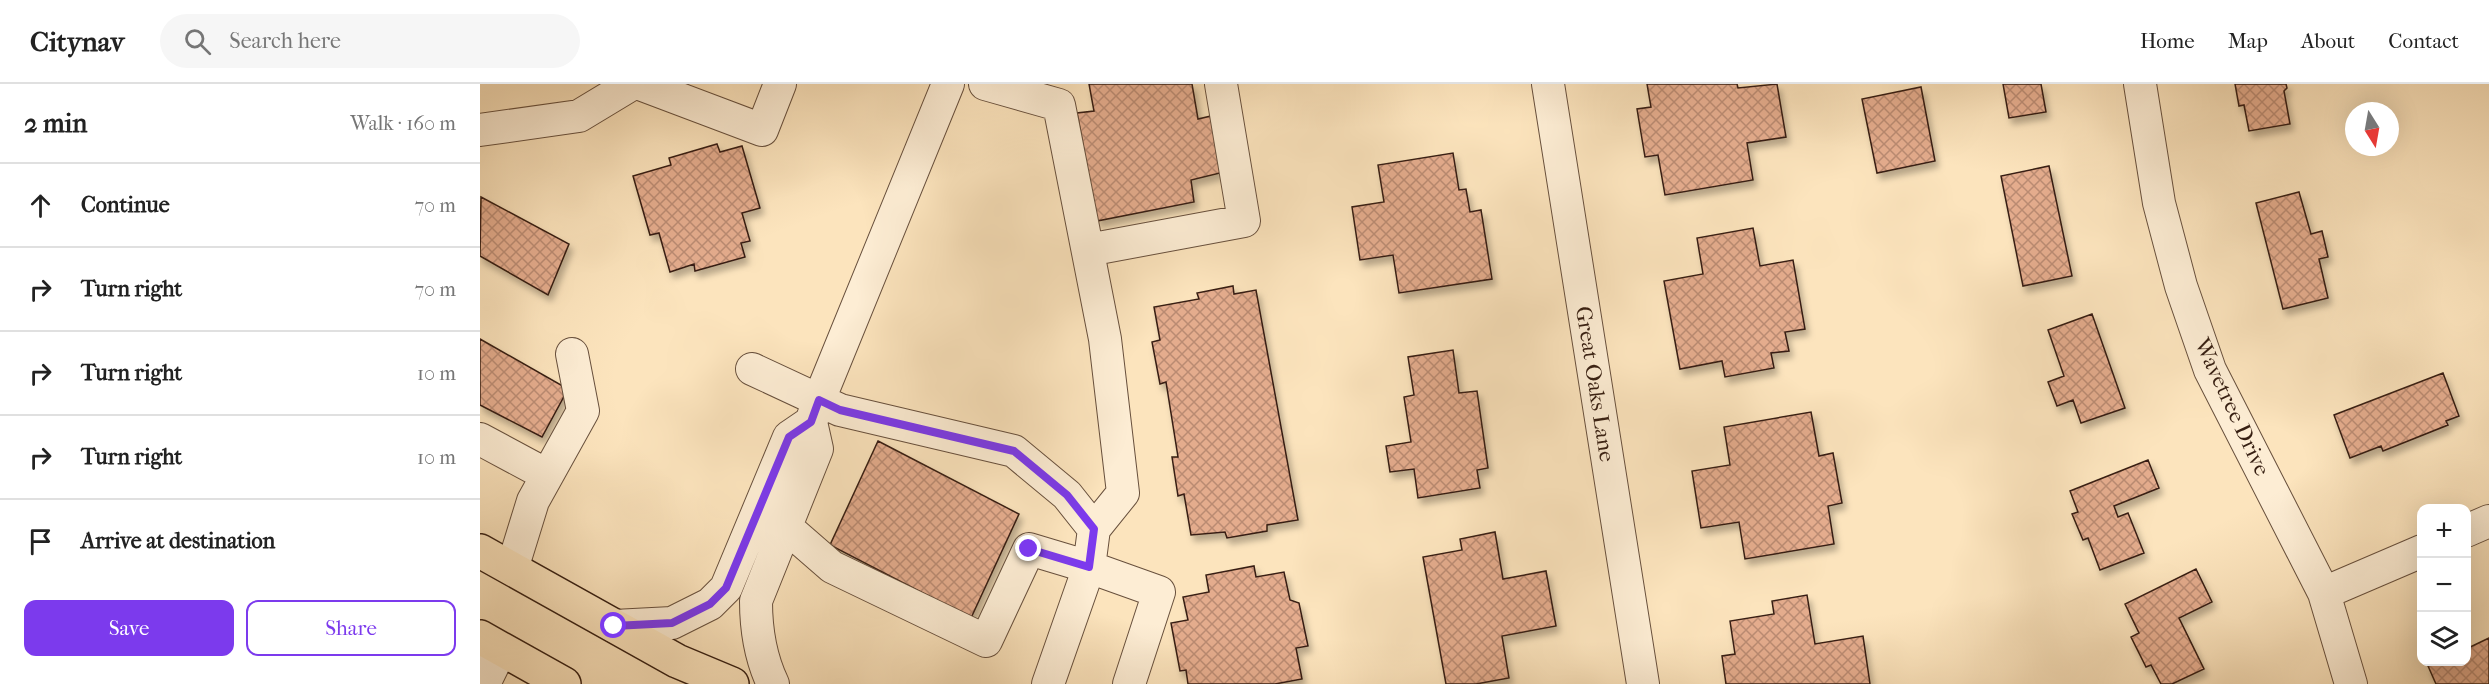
<!DOCTYPE html>
<meta charset="utf-8">
<style>
:root{--surface:#fff;--page:#f6f6f6;--text:#222;--muted:#767676;--line:#e0e0e0;--accent:#7c3aed}
body{margin:0;font-family:"IM FELL French Canon",serif;background:var(--page);color:var(--text)}
.controls{position:absolute;right:18px;bottom:18px;display:grid;overflow:hidden;border-radius:12px;box-shadow:0 6px 24px #0002}
.controls button{width:54px;height:54px;display:grid;place-items:center;padding:0;border:0;border-bottom:2px solid var(--line);background:var(--surface);color:var(--text);font:30px sans-serif}
.compass{position:absolute;left:1865px;top:18px;width:54px;height:54px;border-radius:50%;background:var(--surface);box-shadow:0 6px 24px #0002;rotate:169deg}
.stop{position:absolute;width:18px;height:18px;margin:-14px;border:4px solid #7c3aed;border-radius:50%;background:#fff}
.stop.end{background:#7c3aed;border-color:#fff;box-shadow:0 2px 6px #0008}
.list{margin:0;padding:0;list-style:none}
h2{display:flex;justify-content:space-between;align-items:center;height:78px;margin:0;padding:0 24px;font-size:26px}
h2 small{font-size:20px;font-weight:400;color:var(--muted)}
.list li{display:grid;grid-template-columns:39px 1fr auto;gap:18px;align-items:center;box-sizing:border-box;height:84px;padding:0 24px;border-top:2px solid var(--line)}
.list b{display:block;font-size:22px;white-space:nowrap}
.list em{font-size:20px;font-style:normal;color:var(--muted)}
.actions{display:flex;gap:12px;padding:18px 24px}
.actions a{flex:1;padding:14px 0;border:2px solid var(--accent);border-radius:12px;text-align:center;font-size:21px;color:var(--accent)}
.actions .main{background:var(--accent);color:#fff}
.icon{flex:none;width:33px;height:33px;fill:none;stroke:currentColor;stroke-width:2;stroke-linecap:round;stroke-linejoin:round}
.map{position:relative;flex:none;width:2009px;height:600px;overflow:hidden}
header{display:flex;align-items:center;gap:36px;box-sizing:border-box;height:84px;padding:0 30px;background:var(--surface);border-bottom:2px solid var(--line)}
header strong{font-size:28px}
nav{display:flex;gap:33px;margin-inline-start:auto;font-size:21px}
.search{width:420px;height:54px;background:var(--page);display:flex;align-items:center;gap:15px;box-sizing:border-box;padding:0 21px;border-radius:33px;color:var(--muted);font-size:22px}
main{display:flex}
aside{flex:1;background:var(--surface)}
.map>svg:first-child{display:block}
</style>
<header>
<strong>Citynav</strong>
<div class="search"><svg class="icon" aria-label="search" viewBox="0 0 24 24"><circle cx="10" cy="10" r="6"/><path d="M15 15l6 6"/></svg>Search here</div>
<nav><a>Home</a><a>Map</a><a>About</a><a>Contact</a></nav>
</header>
<main>
<aside>
<h2>2 min<small>Walk · 160 m</small></h2>
<ul class="list">
<li><svg class="icon" aria-label="ahead" viewBox="0 0 24 24"><path d="M12 20V5M6 11l6-6 6 6"/></svg><div><b>Continue</b></div><em>70 m</em></li>
<li><svg class="icon" aria-label="right" viewBox="0 0 24 24"><path d="M7 20v-9h11M14 6l5 5-5 5"/></svg><div><b>Turn right</b></div><em>70 m</em></li>
<li><svg class="icon" aria-label="right" viewBox="0 0 24 24"><path d="M7 20v-9h11M14 6l5 5-5 5"/></svg><div><b>Turn right</b></div><em>10 m</em></li>
<li><svg class="icon" aria-label="right" viewBox="0 0 24 24"><path d="M7 20v-9h11M14 6l5 5-5 5"/></svg><div><b>Turn right</b></div><em>10 m</em></li>
<li><svg class="icon" aria-label="arrive" viewBox="0 0 24 24"><path d="M6 21V4h12l-3 4 3 4H6"/></svg><div><b>Arrive at destination</b></div></li>
</ul>
<div class="actions"><a class="main">Save</a><a>Share</a></div>
</aside>
<div class="map">
<svg width="2009" height="600" viewBox="0 0 2009 600">
<defs>
<pattern id="building-cross-hatch" width="8" height="8" patternUnits="userSpaceOnUse" patternTransform="scale(1.5)"><rect width="8" height="8" fill="#e4ac8d"/><path d="M0 0l8 8M0 8l8-8" fill="none" stroke="#ba8b72"/></pattern>
<filter id="shadow"><feDropShadow dx="3.5" dy="6" stdDeviation="3" flood-color="#0004"/></filter>
</defs>
<rect width="100%" height="100%" fill="#fce4bd"/>
<filter id="stains"><feTurbulence type="fractalNoise" baseFrequency=".00333" numOctaves="4"/><feColorMatrix values="0 0 0 0 .2 0 0 0 0 .09 0 0 0 0 .02 0 0 0 .5 -.17"/></filter>
<radialGradient id="worn" r=".72"><stop offset=".6" stop-color="#630" stop-opacity="0"/><stop offset="1" stop-color="#630" stop-opacity=".3"/></radialGradient>
<path fill="url(#building-cross-hatch)" stroke="#371f12" stroke-width="1.5" filter="url(#shadow)" d="M609,0H712L718,35L731,32L740,89L711,96L714,118L617,137L597,29L614,27Z
M1167,0H1257L1258,4L1297,0L1306,53L1267,59L1273,96L1185,111L1178,71L1165,73L1157,25L1171,23Z
M1523,0H1561L1566,28L1529,34Z
M1755,0H1806L1807,4L1804,7L1810,40L1769,47L1764,21L1759,22Z
M1441,3L1455,77L1397,89L1382,15Z
M237,60L240,68L262,62L280,124L262,129L270,157L261,159L265,173L215,187L214,180L190,188L179,149L170,151L153,92L191,81L189,74Z
M973,69L979,106L986,105L990,128L1001,126L1012,195L919,209L913,171L880,176L872,123L904,118L898,81Z
M1569,82L1592,192L1543,202L1521,92Z
M1819,108L1831,150L1842,147L1848,173L1839,175L1848,214L1803,225L1776,119Z
M1,113L89,160L68,211L0,172Z
M1273,144L1280,182L1313,176L1325,245L1305,248L1309,267L1291,269L1294,284L1245,293L1242,277L1200,285L1184,197L1223,190L1217,154Z
M753,202L754,210L776,206L818,436L787,441V447L747,454L745,448L711,451L704,410L698,412L692,373H698L686,298L680,300L672,258L680,256L674,223L719,215L717,209Z
M1612,230L1645,324L1601,339L1593,316L1577,322L1568,298L1584,292L1568,246Z
M0,255L88,305L62,353L0,321Z
M973,266L979,309L997,307L1008,384L997,386L1000,404L938,414L934,385L910,388L906,362L931,358L924,313L934,311L928,273Z
M1963,289L1979,332L1966,337L1968,341L1903,367L1901,362L1870,374L1854,331Z
M1331,328L1339,372L1353,369L1362,419L1348,422L1354,460L1265,475L1259,438L1221,444L1212,387L1250,381L1244,343Z
M398,357L539,430L491,534L350,461Z
M1668,376L1679,404L1634,422L1638,433L1648,429L1664,469L1620,486L1608,454L1603,456L1592,430L1598,428L1590,407Z
M1015,448L1023,495L1066,487L1076,542L1022,552L1029,594L996,600H966L943,473L982,466L980,455Z
M774,482L776,493L804,488L810,516L819,519L828,562L816,564L822,595L795,600H708L706,586L700,587L691,539L708,536L703,513L729,508L726,491Z
M1716,485L1732,518L1699,534L1724,585L1692,600H1681L1671,581L1666,583L1651,553L1659,549L1645,520Z
M1327,511L1335,560L1383,552L1390,600H1246L1242,572L1255,570L1250,537L1294,530L1292,517Z
M2009,554V600H1956L1948,582L1958,578H1986V565Z"/>
<g fill="none" stroke-linecap="round" stroke-linejoin="round">
<g stroke="#68503d" stroke-width="34">
<path id="minor" d="M160,0L282,46L300,0
M505,0L579,21L625,255L643,409L614,445
M1068,0L1163,600
M1660,0L1679,119L1701,202L1730,286L1844,509L1871,600
M0,46L99,32L152,0
M608,166L764,137L741,0
M272,285L360,326L534,367L587,411L614,445L609,483L568,600
M0,355L67,391
M306,443L352,483L506,557L549,465L609,483L679,508L649,600
M1986,447L2009,437
M32,485L53,417L103,327L92,270
M1844,509L1942,467
M134,542L192,539L230,520L246,504L309,353L331,338
M4,600L21,565
M293,600C280,573 276,547 276,517L337,365L331,338L339,316L468,0"/>
</g>
<g stroke="#371f12" stroke-width="36">
<path id="major" d="M0,467L197,577L252,600
M0,553L84,600"/>
</g>
<use href="#minor" stroke="#fdedd4" stroke-width="32"/>
<use href="#major" stroke="#fce4bd" stroke-width="33"/>
</g>
<g fill="none" stroke-linecap="round" stroke-linejoin="round">
<path stroke="#7c3aed" stroke-width="8" d="M134,542L192,539L230,520L246,504L309,353L331,338L339,316L360,326L534,367L587,411L614,445L609,483L549,465"/>
</g>
<g text-anchor="middle" dominant-baseline="central" stroke-width="4.5" stroke-linejoin="round" paint-order="stroke">
<g font-size="22" fill="#371f12" stroke="#fdedd4">
<text transform="translate(1115 300) rotate(81)">Great Oaks Lane</text>
<text transform="translate(1752 323) rotate(65)">Wavetree Drive</text>
</g>
</g>
<rect width="100%" height="100%" filter="url(#stains)"/>
<rect width="100%" height="100%" fill="url(#worn)"/>
</svg>
<div class="controls">
<button>+</button>
<button>−</button>
<button><svg class="icon" aria-label="layers" viewBox="0 0 24 24"><path d="M12 4l9 5-9 5-9-5zM3 14l9 5 9-5"/></svg></button>
</div>
<svg class="compass" viewBox="-18 -18 36 36"><path d="M0-13l5 13h-10z" fill="#e53935"/><path d="M0 13l5-13h-10z" fill="#767676"/></svg>
<div class="stop" style="left:134px;top:542px"></div>
<div class="stop end" style="left:549px;top:465px"></div>
</div>
</main>
